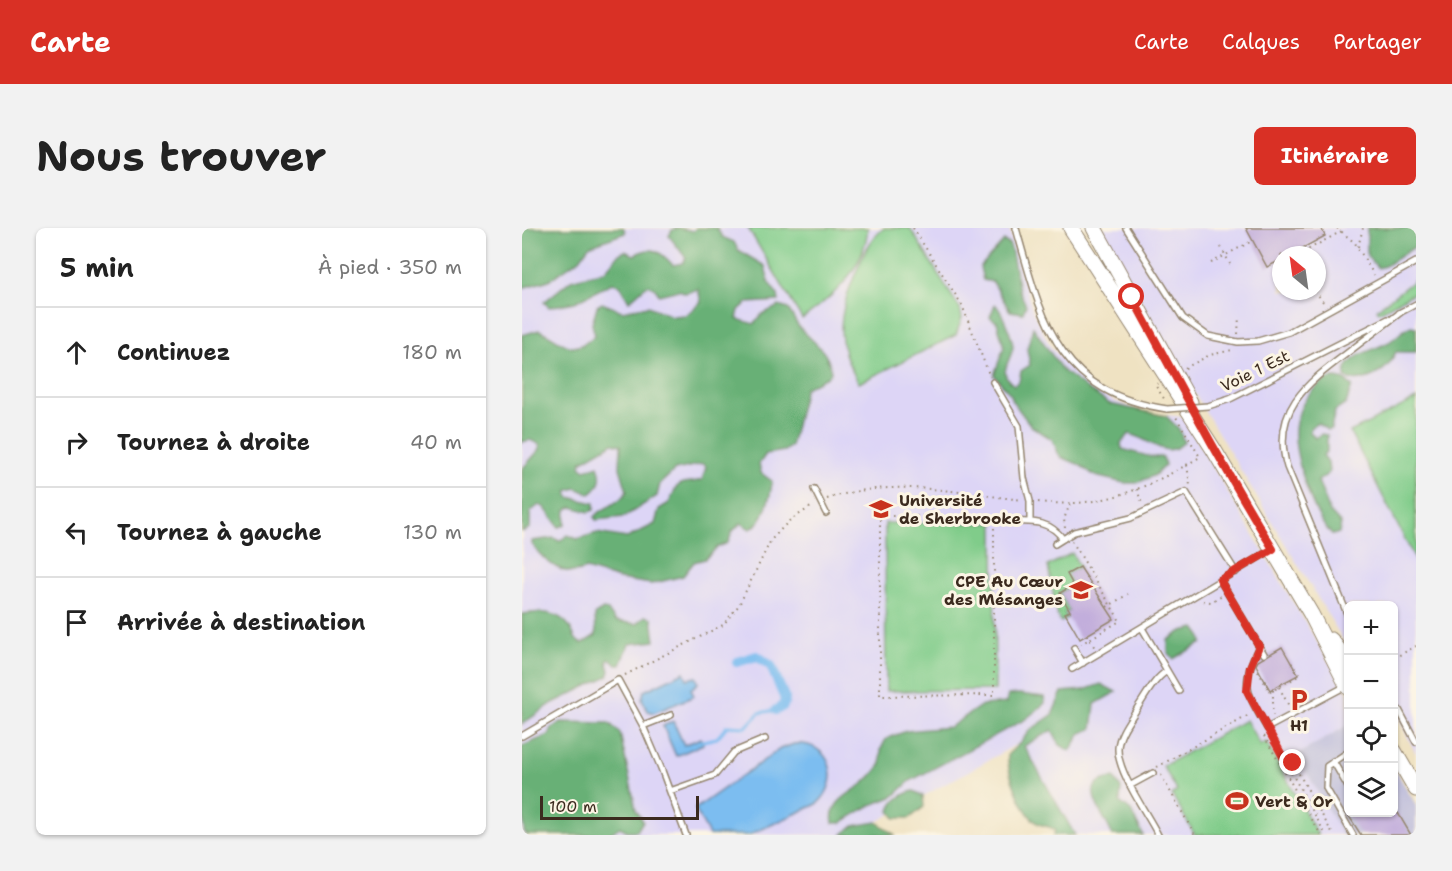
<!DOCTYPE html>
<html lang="fr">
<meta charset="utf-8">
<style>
:root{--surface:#fff;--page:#f2f2f2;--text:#222;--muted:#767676;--line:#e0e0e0;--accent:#d93025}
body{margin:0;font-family:"Shantell Sans",sans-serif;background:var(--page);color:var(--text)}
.controls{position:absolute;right:18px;bottom:18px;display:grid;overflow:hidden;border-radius:9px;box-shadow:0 2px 4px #0004}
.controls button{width:54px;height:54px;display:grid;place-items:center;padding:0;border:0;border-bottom:2px solid var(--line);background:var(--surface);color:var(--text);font:30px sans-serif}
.compass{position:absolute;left:750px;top:18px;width:54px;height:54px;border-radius:50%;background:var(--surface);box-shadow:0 2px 4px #0004;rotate:331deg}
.scale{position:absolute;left:18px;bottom:15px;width:159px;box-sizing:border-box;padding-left:6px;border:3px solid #3b2a1e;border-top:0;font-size:16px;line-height:21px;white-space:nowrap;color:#3b2a1e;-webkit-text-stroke:4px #fcf5e5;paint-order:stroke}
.stop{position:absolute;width:18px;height:18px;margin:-14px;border:4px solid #d93025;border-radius:50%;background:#fff}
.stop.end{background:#d93025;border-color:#fff;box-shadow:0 2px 6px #0008}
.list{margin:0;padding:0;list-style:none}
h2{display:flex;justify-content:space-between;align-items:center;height:78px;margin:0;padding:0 24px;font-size:26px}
h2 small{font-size:20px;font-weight:400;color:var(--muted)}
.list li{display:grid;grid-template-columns:39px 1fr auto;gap:18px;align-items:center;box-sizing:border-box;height:90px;padding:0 24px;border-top:2px solid var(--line)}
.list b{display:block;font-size:22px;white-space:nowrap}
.list em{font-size:20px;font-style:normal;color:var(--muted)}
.icon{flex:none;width:33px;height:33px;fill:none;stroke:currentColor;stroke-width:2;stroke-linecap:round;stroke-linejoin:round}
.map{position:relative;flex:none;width:894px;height:607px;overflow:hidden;border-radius:9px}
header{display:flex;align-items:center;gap:36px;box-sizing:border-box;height:84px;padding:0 30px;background:var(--accent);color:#fff}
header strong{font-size:28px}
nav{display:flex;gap:33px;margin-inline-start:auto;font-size:21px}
.intro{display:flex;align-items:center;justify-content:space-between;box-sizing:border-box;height:144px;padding:0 36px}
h1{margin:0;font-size:42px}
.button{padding:15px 27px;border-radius:9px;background:var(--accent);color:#fff;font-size:21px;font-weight:700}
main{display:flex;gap:36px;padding:0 36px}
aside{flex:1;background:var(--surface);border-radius:9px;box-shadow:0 2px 4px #0004}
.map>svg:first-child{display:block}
</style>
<header>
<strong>Carte</strong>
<nav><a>Carte</a><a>Calques</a><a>Partager</a></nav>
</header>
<div class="intro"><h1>Nous trouver</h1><a class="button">Itinéraire</a></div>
<main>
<aside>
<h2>5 min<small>À pied · 350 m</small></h2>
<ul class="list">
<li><svg class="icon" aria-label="ahead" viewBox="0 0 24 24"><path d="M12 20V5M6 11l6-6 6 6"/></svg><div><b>Continuez</b></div><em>180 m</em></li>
<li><svg class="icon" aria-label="right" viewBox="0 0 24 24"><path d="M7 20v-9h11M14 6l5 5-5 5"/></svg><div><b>Tournez à droite</b></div><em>40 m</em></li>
<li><svg class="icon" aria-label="left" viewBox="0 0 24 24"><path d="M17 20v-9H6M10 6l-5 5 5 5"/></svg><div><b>Tournez à gauche</b></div><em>130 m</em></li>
<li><svg class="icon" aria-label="arrive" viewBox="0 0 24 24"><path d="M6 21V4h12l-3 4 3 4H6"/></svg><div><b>Arrivée à destination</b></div></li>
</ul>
</aside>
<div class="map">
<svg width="894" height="607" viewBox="0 0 894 607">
<rect width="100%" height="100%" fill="#fcf5e5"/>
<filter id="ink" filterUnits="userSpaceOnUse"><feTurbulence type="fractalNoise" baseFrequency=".0167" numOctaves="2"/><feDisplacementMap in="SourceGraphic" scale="12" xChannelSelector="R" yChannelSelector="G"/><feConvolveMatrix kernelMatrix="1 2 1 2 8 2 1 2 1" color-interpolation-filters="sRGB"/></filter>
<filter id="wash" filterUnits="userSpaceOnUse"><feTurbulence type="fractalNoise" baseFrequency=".008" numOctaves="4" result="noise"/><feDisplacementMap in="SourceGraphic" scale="24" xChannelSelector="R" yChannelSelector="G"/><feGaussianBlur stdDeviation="1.35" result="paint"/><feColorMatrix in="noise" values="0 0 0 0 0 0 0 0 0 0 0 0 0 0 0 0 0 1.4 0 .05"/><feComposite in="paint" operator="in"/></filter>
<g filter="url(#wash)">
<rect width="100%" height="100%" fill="#efe2c2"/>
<path fill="#ddd5f6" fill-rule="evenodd" d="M0,0H487L511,84L529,119L562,154L592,173L628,185L661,189L826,466V497L775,527L820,607H553L499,514L331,607H0Z
M579,0H894V526L872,480V377H826V420L642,115ZM759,27H795V63H759Z"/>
<path fill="#c2c1dc" d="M826,497V584H872V539L894,577V607H820L775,527Z"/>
<path fill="#80cc8a" stroke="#5e7b54" stroke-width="1.5" d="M226,0H346C342,42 312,68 280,91Z
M362,0H388L438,81L440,90L434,107L337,155C311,113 316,85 335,42C342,25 348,11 362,0Z
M894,51V64L857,84L855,81Z
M894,171V333L828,204Z
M363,295H472L473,462L364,463Z
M550,325L558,339L546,346L551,357L538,365L548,383L543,385L545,390L539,394L535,387L526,338Z
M724,492L738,517L744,514L796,607H673L650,567L655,563L641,538Z"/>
<path fill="#68b076" stroke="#526d4a" stroke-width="1.5" d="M0,0H102L103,5L67,18L58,31L27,52L0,60Z
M156,0L171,3L174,0H195L200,9L212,14L216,22L243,38L247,55L256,67L257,73L225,75L217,82L215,91L232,96L240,86L257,78L266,81C271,87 273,95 279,101C292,115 307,123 309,144L305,149L283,160L269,218L262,223L244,226L237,236L239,245L250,253C249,267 243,294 228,301L219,295L210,304L206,315L196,319L183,331L172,334L161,348L129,356L97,351L64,341C44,351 22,334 10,316V313L32,310L37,313L46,307L55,311L75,305L105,310L133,296L137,281L147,275C158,249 155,258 180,252L184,239L181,236L153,242L138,256L135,268L102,289L74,292L72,289C81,279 99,275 105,263L98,240L99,217L91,215L60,233L58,238L63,242L76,238C81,249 78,259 68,266L54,260L45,263L47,269L72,275V282L67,284L50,279L44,282L43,297L37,299L22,279L17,277L8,284V300L0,304V241L18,221L17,216L8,212L0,214V107L17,102C40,111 48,132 73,107L70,96L75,78L80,75L100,83L126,78L150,88L164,87L179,74L176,61L164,65L157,62L137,67L133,60L125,57L107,73L98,57L90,55L53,74L27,79L22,74L49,52L83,43L97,26L103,23L112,27C131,17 138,23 151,37L161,35L164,30L147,8L150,2Z
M845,0H894V18L863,38L856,40L845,28Z
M482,13L487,16L489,21L497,62L504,77L501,85L488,83L471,54L461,52L458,39Z
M473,76C479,81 491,111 491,119C489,134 474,145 492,157L497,153L499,143L508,137L505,121L511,99L540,142L565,161L588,176L644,188L657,201L662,214C644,234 626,209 607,206L599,215L600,221L629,229H641L643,237L633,247L615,255H602L573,248L556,236L538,229L530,211L509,198L491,174L489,167L472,147L482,119L475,94L468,89Z
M889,98L894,99V124H874C871,128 870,133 867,136C858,147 835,158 823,149C822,127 851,123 865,115C874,111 879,102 889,98Z
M814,150L823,152L830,158L824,176L813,183L809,201L805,202L796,195L789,199L788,204L793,210L800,206L805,207V223L801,227L806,234L807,245L796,253L808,284L819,296L817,305L811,307C792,293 772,228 773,204C773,190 781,172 791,162C798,155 804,150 814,150Z
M81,381L85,382L94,393L115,396L123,388L130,390L133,413L107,416L99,437H95L88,431L85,433L88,443L86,448L31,475L0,496V386C17,383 39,383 49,401C53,408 52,412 60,416L74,407L73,386Z
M673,400L679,408L680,415L651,431L646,424V412L660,403Z
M579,456L594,464L573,476L570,501L559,505L548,523L538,517L530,502L502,518L553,607H532L533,602C527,597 521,599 515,595C501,585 484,544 486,526L499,514L507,503L530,487L540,464L562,462Z
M497,466L522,469L523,475L504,491L388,553L372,568L347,578L319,595H311C307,576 325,567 338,558C345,553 354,543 359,536V521L364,511L384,503L428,499L460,477L484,475L486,467Z
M39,494L87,495L98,505L114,582L121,593L115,603H105L98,599L86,607H5L2,604L0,518L27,507L30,500Z
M592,550L599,560L598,574L609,583L621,607H590C585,589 550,554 592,550Z
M392,563L401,568L402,579L388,590H373L368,583C371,572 381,565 392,563Z
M355,594L373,607H320L331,598Z"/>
<path fill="#7bbdf0" stroke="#5b7487" stroke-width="1.5" d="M162,444L165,451L174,449L176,455L169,461L172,468L132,485L126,483L120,472L122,463Z
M151,493L162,517L179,510L181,516L154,528L141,498Z
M272,516C309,513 321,553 295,576L227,607H187L173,581L258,521Z"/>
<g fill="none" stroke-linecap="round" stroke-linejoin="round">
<path stroke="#7bbdf0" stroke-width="3" d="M176,514L195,510L205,498L224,499L237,485L254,482"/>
<path stroke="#7bbdf0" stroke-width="10" d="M215,434L235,428L249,438L263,471L261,478L254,482"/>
</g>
<g id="blocks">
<path fill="#c2aedc" d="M724,0H799L803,8L768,27H759V32L745,39Z
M558,339L592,391L558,411L543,385L548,383L538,365L551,357L545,346Z
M760,419L776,447L748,462L734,437L736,433Z
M825,585H876L889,607H839Z"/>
</g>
</g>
<g filter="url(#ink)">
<use href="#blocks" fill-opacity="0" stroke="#958670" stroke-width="1.5"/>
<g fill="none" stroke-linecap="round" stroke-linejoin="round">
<g stroke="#958670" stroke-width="8">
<path id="service" d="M494,0C520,92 535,165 645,181
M604,0L661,90L686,108L716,114L736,113L767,104L894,34
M877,85L894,76
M471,154L497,198L502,250L508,273V293
M686,178L708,171L866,91
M292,261L304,285
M493,294C512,293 529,294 541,311
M533,316L552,304L609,290L664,264L714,344
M698,352L742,426
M826,388L765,239C749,183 784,156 824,126C842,112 861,98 879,84
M620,400L657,463
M737,418C718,458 724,463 745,500L824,458
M552,420L561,435
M550,441L749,322
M872,481L877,482L894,514
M121,498L139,540L164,607
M0,508L96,452L121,498L149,487
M826,524L805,538L804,560L831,607
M811,533L826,559
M609,557L631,545
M148,563L193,547L212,524L243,511
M636,607C625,585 595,544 596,520C597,505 609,491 616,479C624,467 633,450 645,443"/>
</g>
<g stroke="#958670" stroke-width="17">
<path id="secondary" d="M549,0L692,222L789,386L826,459
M572,0L668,174
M809,412L826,434
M872,523L894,561"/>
</g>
<path stroke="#958670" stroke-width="2" stroke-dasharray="1.5 4.5" stroke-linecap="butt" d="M391,0L440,77L468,149
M815,0L833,15L852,47
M699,19L708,36
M836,19L841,0
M776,27L820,3
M689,35L730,13
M793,63L802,75
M716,106L717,88
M663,140L688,127L710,122
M636,155L633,157L643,172
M665,237L668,257
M615,261L620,276
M305,271C370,249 436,265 501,272
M516,274C579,281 624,261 678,229L654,189
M358,288H472V467L358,468Z
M472,295L487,293
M543,300L542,291L548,276
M550,313L598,393L559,416
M681,373L689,374L700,367
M585,379L606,366
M565,407L573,420
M872,430L894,418
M736,443L748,464L778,447L768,433
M103,447L201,397L217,377L249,312L267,293L292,277
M757,459L768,480
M751,462V489
M742,508L799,607
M749,508L804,607
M766,538L771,535L810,605L807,607
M635,539L729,486
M639,547L673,607"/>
<use href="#service" stroke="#fff" stroke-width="5"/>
<use href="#secondary" stroke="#fff" stroke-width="15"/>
<g stroke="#958670" stroke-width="8" stroke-linecap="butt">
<path id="service-bridge" d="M645,181L686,178"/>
</g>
<use href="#service-bridge" stroke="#fff" stroke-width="5"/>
</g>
</g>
<g fill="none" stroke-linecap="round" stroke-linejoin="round" filter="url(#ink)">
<path stroke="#d93025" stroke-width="8" d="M610,69C656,154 701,239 751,321L698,352L737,418L728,439L725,463L766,538L771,535"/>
</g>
<defs>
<g id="university-bare" transform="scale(1.8)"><path d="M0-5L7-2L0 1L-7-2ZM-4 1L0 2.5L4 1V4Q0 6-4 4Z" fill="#c8321e" stroke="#fcf5e5" stroke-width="2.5" paint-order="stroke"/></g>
<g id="school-bare" transform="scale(1.8)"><path d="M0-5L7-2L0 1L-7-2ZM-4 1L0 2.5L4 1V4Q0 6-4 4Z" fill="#c8321e" stroke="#fcf5e5" stroke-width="2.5" paint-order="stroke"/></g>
<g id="parking-bare" transform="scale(1.8)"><path d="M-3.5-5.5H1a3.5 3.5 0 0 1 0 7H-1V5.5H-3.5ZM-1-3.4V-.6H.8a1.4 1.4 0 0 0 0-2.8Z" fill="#c8321e" stroke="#fcf5e5" stroke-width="2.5" paint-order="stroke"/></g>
<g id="stadium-bare" transform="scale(1.8)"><path d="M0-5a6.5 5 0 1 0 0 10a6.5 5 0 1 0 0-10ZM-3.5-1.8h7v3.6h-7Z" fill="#c8321e" stroke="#fcf5e5" stroke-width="2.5" paint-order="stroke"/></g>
</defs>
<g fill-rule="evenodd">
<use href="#university-bare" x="359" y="281"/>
<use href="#school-bare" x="559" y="362"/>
<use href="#parking-bare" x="777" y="472"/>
<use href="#stadium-bare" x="715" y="573"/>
</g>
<g text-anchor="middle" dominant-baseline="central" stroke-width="6" stroke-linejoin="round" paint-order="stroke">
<g font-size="16" fill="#3b2a1e" stroke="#fcf5e5">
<text transform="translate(733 143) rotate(-26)">Voie 1 Est</text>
</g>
<g font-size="16" font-weight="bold" fill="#3b2a1e" stroke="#fcf5e5" text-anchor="start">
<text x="377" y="272">Université<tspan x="377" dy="18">de Sherbrooke</tspan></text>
<text x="541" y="353" text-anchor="end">CPE Au Cœur<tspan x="541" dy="18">des Mésanges</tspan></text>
<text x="777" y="497" text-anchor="middle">H1</text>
<text x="733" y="573">Vert &amp; Or</text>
</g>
</g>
</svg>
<div class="controls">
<button>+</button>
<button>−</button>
<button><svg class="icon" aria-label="locate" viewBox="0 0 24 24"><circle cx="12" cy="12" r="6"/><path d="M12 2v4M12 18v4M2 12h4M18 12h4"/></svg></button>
<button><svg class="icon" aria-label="layers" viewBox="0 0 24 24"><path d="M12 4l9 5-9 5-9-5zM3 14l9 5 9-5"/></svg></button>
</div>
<svg class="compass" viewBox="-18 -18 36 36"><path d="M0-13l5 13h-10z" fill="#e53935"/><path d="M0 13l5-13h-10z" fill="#767676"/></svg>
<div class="scale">100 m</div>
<div class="stop" style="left:610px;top:69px"></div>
<div class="stop end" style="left:771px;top:535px"></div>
</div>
</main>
